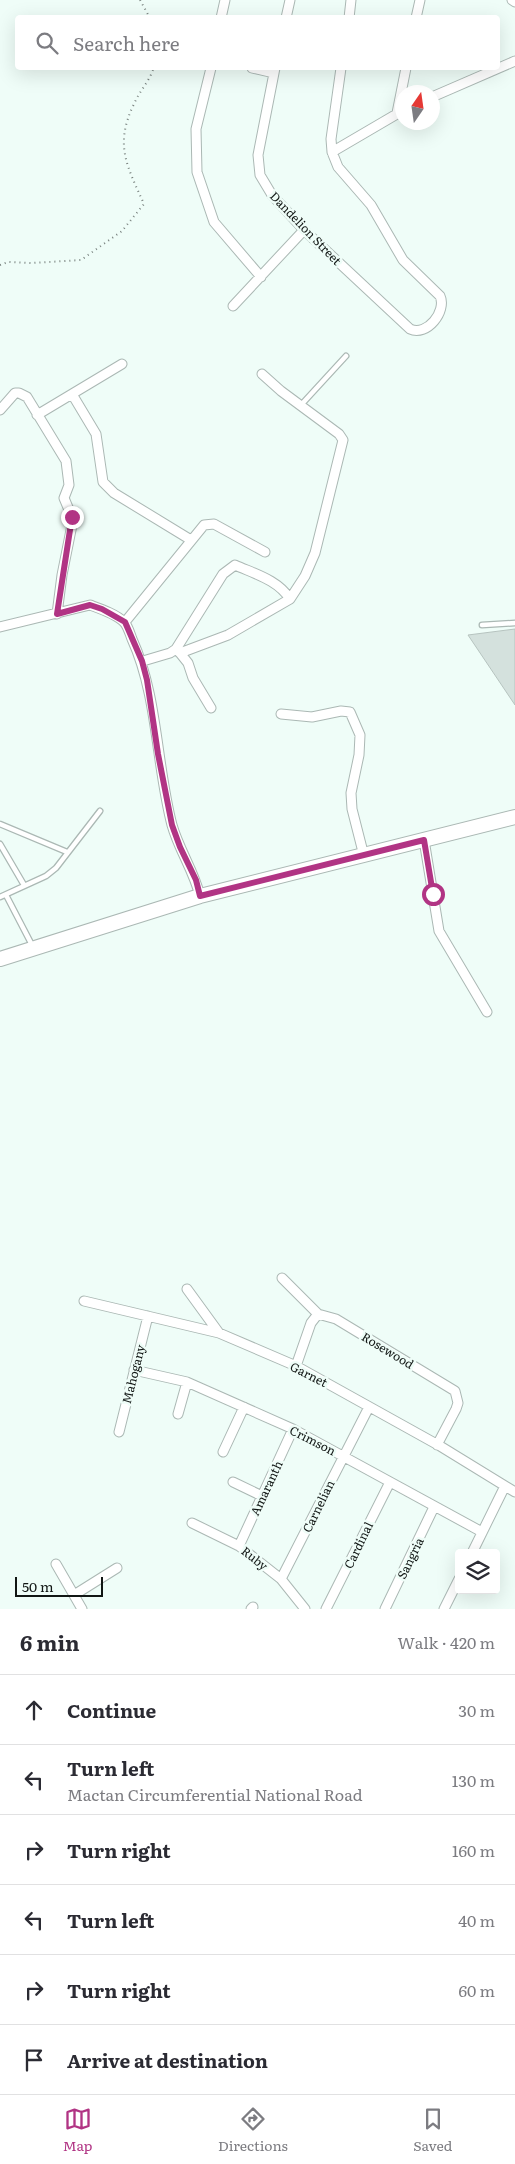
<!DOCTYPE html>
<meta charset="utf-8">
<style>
:root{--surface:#fff;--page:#f7f7f7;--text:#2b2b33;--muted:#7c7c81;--line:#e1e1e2;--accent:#b13484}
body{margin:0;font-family:Literata,serif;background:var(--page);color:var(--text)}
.controls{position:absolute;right:15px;bottom:15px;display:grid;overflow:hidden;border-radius:5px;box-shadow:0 5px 20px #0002}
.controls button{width:45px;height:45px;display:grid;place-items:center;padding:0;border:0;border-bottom:1px solid var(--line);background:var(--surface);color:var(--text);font:25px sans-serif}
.compass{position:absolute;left:395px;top:85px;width:45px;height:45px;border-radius:50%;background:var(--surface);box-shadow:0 5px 20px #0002;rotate:13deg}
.scale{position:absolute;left:15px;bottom:12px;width:88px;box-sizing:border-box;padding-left:5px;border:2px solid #111614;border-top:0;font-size:14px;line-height:18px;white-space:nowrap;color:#111614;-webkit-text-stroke:4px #effdf8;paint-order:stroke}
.stop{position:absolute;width:15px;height:15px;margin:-11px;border:4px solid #b13484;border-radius:50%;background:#fff}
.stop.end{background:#b13484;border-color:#fff;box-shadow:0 1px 5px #0008}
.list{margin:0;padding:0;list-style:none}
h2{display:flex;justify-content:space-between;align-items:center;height:65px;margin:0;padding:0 20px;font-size:21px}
h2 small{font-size:16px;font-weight:400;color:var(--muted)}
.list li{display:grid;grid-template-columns:32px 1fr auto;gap:15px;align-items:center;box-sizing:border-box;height:70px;padding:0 20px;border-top:1px solid var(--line)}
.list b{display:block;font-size:19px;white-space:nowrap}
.list p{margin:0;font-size:16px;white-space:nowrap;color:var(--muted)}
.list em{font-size:16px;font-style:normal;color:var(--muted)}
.icon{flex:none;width:28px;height:28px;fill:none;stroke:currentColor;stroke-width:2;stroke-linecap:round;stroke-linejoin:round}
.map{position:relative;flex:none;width:515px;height:1609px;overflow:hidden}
.search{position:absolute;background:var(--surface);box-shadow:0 5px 20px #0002;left:15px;right:15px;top:15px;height:55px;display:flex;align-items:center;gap:12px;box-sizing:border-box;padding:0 18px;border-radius:5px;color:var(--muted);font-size:19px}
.sheet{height:485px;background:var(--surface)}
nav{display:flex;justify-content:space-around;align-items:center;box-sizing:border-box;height:70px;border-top:1px solid var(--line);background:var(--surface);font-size:14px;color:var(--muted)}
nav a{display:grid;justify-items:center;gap:2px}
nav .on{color:var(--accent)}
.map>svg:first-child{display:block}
</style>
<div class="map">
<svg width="515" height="1609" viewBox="0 0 515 1609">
<rect width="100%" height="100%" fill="#effdf8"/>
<path fill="#d4e1dd" stroke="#b6c3bf" d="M515,629V705L468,635Z"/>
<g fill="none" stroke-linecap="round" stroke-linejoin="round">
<g stroke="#abb8b4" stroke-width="7">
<path id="lane" d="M301,405L346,356
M482,625L515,623
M0,824L67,852
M0,844L24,885
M6,895L33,947
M0,897L46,876L56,868L100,811"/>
</g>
<g stroke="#abb8b4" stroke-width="11">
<path id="street" d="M512,0L515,2
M221,18L225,0
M286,18L290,0
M349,18L351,0
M416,18L420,0
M211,68L196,129L197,172L214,222L261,277
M252,68L274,73
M275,68L258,155L260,175L272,195L304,230L410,329C427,337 447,311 440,296L403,260L371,205L338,167L332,152
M341,68L331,139L332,152L402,111
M432,97L515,61
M397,113L406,68
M233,306L304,230
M72,394L96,434L103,482L114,493L191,540
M0,410L15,393H19L27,397L66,461L69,485L64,498L72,517V525L62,575L57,614
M37,415L122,364
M125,622L204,525L214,524L265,552
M0,627L90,605C101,609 116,614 124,622C128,626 130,634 132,639C158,696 156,764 172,825C179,850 194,871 200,896
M176,649L180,653L228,635L290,599L305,576L315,553L343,440L339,434L281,391L262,374
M180,653L188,663L193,678L211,708
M143,661L170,653L176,649L223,574L235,565C255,574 278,580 290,599
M281,714L312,717L341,711L350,712L360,735L359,755L351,793L352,809L364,856
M424,840L439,931L487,1012
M282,1278L318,1314L336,1319L455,1391L458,1403L456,1409L437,1445
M187,1289L219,1333
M84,1301L219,1333L296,1366L440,1446L515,1492
M296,1366L311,1323L318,1314
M134,1370L187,1382L293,1429L482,1532
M178,1414L187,1382
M119,1432L148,1316
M223,1452L244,1407
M233,1482L262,1496
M192,1523L239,1546L281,1579L305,1609
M239,1546L293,1429
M472,1553L505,1486
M56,1564L82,1609
M281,1579L369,1407
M74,1595L117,1568
M251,1609L253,1607
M326,1609L390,1482
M385,1609L434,1507
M444,1609L459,1579"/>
</g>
<g stroke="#abb8b4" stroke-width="16">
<path id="primary" d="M0,959L200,896L515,817"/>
</g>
<path stroke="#79827f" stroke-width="2" stroke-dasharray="1 4" stroke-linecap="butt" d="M140,0L150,18
M0,265L8,262L32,263L81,260L122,231L144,204C127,166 114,145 134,104C139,92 148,83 153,70L152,68"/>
<use href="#lane" stroke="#fff" stroke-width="4.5"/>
<use href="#street" stroke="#fff" stroke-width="9"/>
<use href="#primary" stroke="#fff" stroke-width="14"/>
</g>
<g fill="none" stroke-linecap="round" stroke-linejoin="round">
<path stroke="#b13484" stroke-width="6" d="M72,517L57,614L90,605L102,609L125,622L142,661L147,680L158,754L172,825L180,847L196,880L200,896L424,840L433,894"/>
</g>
<g text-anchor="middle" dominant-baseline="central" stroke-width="5" stroke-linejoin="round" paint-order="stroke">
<g font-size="12" fill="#111614" stroke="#effdf8">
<text transform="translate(306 228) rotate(46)">Dandelion Street</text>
<text transform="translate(388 1350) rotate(31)">Rosewood</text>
<text transform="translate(133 1374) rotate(-76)">Mahogany</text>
<text transform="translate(309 1374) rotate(27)">Garnet</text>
<text transform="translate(313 1440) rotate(27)">Crimson</text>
<text transform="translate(266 1488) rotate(-65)">Amaranth</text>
<text transform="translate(318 1506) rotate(-64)">Carnelian</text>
<text transform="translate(358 1545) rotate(-64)">Cardinal</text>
<text transform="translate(255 1558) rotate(38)">Ruby</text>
<text transform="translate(410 1558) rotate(-64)">Sangria</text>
</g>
</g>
</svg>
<div class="controls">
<button><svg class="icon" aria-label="layers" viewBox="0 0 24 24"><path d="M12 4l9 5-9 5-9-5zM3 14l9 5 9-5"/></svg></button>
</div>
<svg class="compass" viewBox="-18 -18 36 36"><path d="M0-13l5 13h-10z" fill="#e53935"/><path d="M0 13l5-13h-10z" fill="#7c7c81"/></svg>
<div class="scale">50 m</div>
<div class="stop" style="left:433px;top:894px"></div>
<div class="stop end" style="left:72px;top:517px"></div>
<div class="search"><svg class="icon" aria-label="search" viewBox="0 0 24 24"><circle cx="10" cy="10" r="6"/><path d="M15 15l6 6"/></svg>Search here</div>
</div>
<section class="sheet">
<h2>6 min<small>Walk · 420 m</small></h2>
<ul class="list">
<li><svg class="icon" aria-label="ahead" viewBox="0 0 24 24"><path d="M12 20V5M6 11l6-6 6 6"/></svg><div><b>Continue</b></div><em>30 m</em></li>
<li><svg class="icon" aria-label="left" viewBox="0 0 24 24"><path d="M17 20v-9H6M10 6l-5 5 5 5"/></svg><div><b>Turn left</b><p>Mactan Circumferential National Road</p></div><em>130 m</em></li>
<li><svg class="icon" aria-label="right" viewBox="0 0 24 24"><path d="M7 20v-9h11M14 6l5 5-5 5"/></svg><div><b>Turn right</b></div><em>160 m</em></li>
<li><svg class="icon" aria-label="left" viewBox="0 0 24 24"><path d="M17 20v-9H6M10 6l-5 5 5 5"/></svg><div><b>Turn left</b></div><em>40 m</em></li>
<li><svg class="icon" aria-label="right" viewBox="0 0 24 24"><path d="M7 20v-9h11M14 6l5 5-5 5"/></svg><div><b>Turn right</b></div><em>60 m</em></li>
<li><svg class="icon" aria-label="arrive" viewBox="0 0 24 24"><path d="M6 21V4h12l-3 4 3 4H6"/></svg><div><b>Arrive at destination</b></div></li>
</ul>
</section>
<nav>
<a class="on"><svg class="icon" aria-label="map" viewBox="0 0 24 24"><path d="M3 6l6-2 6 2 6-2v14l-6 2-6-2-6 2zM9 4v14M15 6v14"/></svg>Map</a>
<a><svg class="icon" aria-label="directions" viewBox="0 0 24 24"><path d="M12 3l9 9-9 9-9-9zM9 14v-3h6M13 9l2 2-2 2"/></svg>Directions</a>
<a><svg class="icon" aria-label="saved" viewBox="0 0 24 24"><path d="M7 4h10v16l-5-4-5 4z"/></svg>Saved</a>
</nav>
